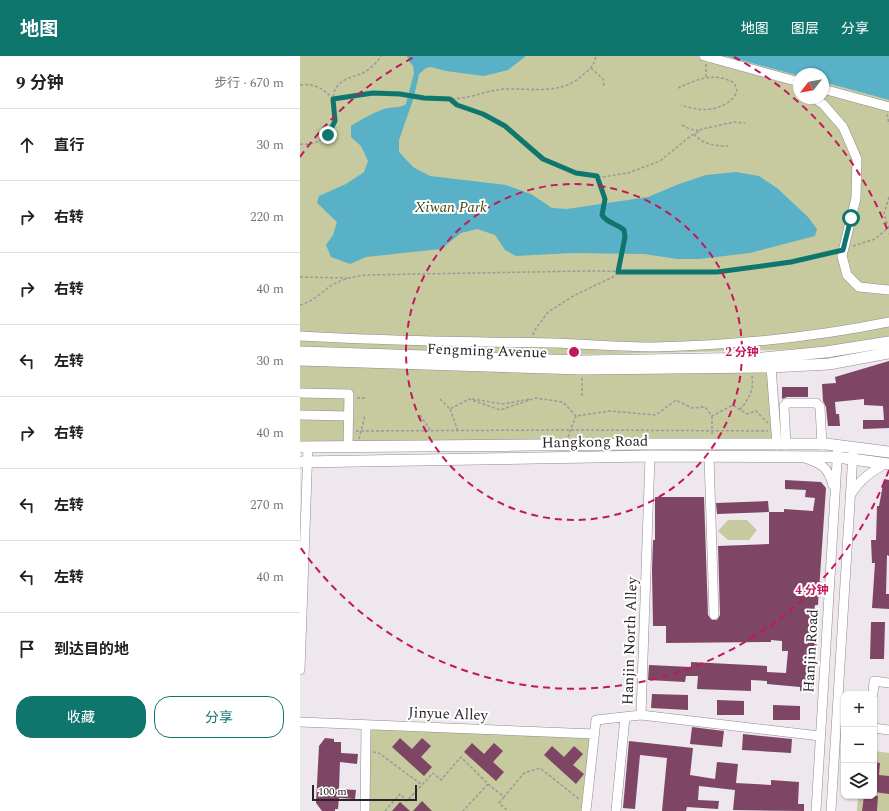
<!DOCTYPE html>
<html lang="zh">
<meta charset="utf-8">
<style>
:root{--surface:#fff;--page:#f2f2f2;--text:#222;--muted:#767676;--line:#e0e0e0;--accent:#0f766e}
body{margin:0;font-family:Spectral,"Noto Sans SC",serif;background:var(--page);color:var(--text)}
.controls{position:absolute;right:12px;bottom:12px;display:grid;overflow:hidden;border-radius:8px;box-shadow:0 1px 3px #0004}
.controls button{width:36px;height:36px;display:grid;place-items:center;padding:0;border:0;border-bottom:1px solid var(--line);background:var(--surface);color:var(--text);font:20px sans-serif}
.compass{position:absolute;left:493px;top:12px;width:36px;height:36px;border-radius:50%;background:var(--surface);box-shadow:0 1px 3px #0004;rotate:239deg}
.scale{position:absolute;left:12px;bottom:10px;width:105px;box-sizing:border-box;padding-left:4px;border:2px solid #282528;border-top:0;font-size:11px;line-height:14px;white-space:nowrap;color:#282528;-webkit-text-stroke:3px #fff;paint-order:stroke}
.stop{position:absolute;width:12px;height:12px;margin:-9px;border:3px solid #0f766e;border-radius:50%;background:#fff}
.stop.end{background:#0f766e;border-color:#fff;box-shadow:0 1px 4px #0008}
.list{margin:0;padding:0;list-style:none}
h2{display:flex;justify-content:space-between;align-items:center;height:52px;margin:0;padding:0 16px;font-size:17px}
h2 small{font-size:13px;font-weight:400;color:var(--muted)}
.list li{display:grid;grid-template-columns:26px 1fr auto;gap:12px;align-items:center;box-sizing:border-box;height:72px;padding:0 16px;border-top:1px solid var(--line)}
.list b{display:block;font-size:15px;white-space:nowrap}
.list em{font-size:13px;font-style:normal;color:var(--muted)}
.actions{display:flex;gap:8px;padding:12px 16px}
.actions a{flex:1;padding:9px 0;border:1px solid var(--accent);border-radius:16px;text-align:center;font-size:14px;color:var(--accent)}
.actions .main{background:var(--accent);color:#fff}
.icon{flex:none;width:22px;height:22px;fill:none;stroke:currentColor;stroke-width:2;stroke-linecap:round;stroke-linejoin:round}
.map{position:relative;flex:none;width:589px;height:755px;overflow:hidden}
header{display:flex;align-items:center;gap:24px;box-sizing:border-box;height:56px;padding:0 20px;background:var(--accent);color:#fff}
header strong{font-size:19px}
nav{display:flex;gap:22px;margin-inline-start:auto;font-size:14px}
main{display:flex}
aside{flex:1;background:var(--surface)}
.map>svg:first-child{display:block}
</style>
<header>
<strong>地图</strong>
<nav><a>地图</a><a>图层</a><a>分享</a></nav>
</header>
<main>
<aside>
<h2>9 分钟<small>步行 · 670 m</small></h2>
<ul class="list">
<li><svg class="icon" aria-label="ahead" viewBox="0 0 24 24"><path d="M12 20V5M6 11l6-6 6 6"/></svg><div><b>直行</b></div><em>30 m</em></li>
<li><svg class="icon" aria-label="right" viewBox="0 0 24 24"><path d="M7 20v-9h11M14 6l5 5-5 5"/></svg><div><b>右转</b></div><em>220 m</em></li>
<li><svg class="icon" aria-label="right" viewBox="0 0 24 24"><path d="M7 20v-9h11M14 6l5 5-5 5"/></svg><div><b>右转</b></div><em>40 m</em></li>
<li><svg class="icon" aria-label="left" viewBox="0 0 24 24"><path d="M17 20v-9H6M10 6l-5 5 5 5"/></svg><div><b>左转</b></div><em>30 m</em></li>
<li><svg class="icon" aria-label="right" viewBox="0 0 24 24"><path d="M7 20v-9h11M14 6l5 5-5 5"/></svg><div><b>右转</b></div><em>40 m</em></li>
<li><svg class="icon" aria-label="left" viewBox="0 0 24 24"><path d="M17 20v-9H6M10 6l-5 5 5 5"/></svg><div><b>左转</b></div><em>270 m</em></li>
<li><svg class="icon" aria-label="left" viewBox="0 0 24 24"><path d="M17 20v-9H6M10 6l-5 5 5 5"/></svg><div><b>左转</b></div><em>40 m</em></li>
<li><svg class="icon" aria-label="arrive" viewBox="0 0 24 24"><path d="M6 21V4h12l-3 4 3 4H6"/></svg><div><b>到达目的地</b></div></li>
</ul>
<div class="actions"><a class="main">收藏</a><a>分享</a></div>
</aside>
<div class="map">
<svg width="589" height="755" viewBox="0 0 589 755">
<rect width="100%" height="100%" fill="#eee7ed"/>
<path fill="#c6ca9e" d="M0,0H426L499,20V42H523V26L589,44V286L529,292L472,294L20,305L471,311L477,389L0,391Z
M428,464H447L457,474L449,484H428L418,475Z
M63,670L291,680L284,755H63Z
M574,695L589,697V755H557L558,740H574Z"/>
<path fill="#59b1c7" d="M107,0H226L208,14L184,20L146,15L131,11L126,12L119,18L114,41L99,84V96L113,111L130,120L206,129L231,138L252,152L267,153L348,141L379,128L406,119L436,116L459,120L477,132L508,161L517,173L515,180L450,197L399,203H377L344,198L272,197L216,200L205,194L195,179L177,173L161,177L141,193L66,201L50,208L31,201L26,189L33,179L37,166L17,147L19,140L46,128L64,116L68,105L61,90L51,81V70C60,64 78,54 88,52C95,51 100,52 106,48L114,17L113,10L109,5Z
M426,0H589V44L523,26V18H499V20Z"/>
<path fill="#7f4565" d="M589,305V372L563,373V364H584L583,350L564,349V343L535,346L536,358H539L540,370H528L526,351L523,345L522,328L536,327L535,321Z
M482,331H508V341H487L482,343Z
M584,423L589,424V500L587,499L586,538H589V553L572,552L575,507H572L571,484H576L577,450H579Z
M485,424L521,426L526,432L518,549H515L512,573H518L513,636L500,635V631L467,628V625L451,624V635L397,633L398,620H386L385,626L348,624L349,609L391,611V606L467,610V616L486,617L488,595H482V585L471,584V586L366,587V570H353L352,514L353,484H355V441H404L408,559L412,564H417L420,559L418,490L469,488V456H484V453L513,455L515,442L505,441L506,434L485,433Z
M468,445L469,456L417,458L416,447Z
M571,566H585L584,603H570Z
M352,638L388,639V654L351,652Z
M417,644L444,645V659H417Z
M473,649L500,650V664H473Z
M392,671L424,675L422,691L390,688Z
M443,678L492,683L491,697L442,694Z
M25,682L34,683V686H41V697L58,698L57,708L40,706L39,733L56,734L55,743L39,742L38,753H35V755H22L16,747L19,690Z
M100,682L112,693L122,682L131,690L121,701L132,711L124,720L92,691Z
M329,685L393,692L390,719L415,723L417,706L438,708L436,727L471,729V724L499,726L498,748H504V755L433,754L435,734L399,730L398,744L419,745L418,753L387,751L386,755H362L367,702L340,699L335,753L323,752Z
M172,687L184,698L194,687L203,695L193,706L204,716L196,725L164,696Z
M252,690L264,701L274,690L283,698L273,709L284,718L276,728L244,699Z
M574,706L580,707L579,719L589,720V738L574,736Z
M564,740H578L577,755H562Z
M122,745L132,755H113Z
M100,746L110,755H92Z"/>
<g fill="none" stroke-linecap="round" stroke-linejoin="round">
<g stroke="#918a90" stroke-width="10">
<path id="minor" d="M404,0L499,26
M523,33L589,51
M514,42L523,48L543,71L557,103L556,142L542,200L547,219L559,231L589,234
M0,280C85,285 170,286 254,287C288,288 321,291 354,291C433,289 512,282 589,266
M471,311L477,389
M0,337L49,338L48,390
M0,359L49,360
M486,389L484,350L487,347H516L520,351L522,389
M409,400L414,559
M505,402C522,408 528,411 533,429
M551,438C561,423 569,417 585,408
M0,614L8,391
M573,638L574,625L589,627
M341,659L520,680
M0,666L295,678
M574,672L589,674
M65,755L66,669
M286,755L296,664L341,659L350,400
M316,755L325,661
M516,755L538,389
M531,755L553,397"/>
</g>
<g stroke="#918a90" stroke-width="12">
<path id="major" d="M0,296L282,305L463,302L526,296L589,286
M0,304L282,313L471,311L529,308L589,297
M0,391L350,388H526L589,396
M0,406L350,400L537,401L589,408"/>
</g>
<path stroke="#9d989c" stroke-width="1.5" stroke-dasharray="3 2" stroke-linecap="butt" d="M406,8V22
M291,12L303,23L304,30
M0,29C14,27 23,32 33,43
M378,32C393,25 411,17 428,24C432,25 435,27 436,32C438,36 435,39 433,42C418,57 398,55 381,49
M33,43C54,37 77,36 99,38C117,39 133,44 151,43C169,43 187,34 205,33C234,32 262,40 285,17C292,12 294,8 296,0
M150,43L157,49L183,58L205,70L243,103L276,117L302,121L328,117L360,105L388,82L402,73L434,66L445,67
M587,58L589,68
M382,69L390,73L399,75
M394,78C402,88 415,90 428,90
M0,88C15,90 26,83 33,70C34,69 35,67 35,65C38,54 29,44 36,32C42,22 54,21 63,17C70,13 77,7 81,0
M589,141L584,158L589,173
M553,190L575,183L588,172
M0,221L47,222
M0,249C12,246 22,236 32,229C42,223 54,221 65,219L286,215L417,216L491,206L534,196
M233,279L234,275L248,256L275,239L313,221L319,216L325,181L324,174L319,170L306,165L301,159L305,143L297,120
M282,340V321
M57,342H67
M140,343L150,353L169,343L200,354L236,342L263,346L276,360L310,355L356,359L376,344L392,352L405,351L412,360L433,349L447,358L456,355L468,367
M172,343L203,348L230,343
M150,353L158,375
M440,354C449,342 454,335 452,320
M120,359L131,375
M412,360V380
M56,375L271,374L468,375
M268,381L276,360
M59,383L65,359
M73,696L79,697L122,729
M188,728L204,741L224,717L240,712L279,743
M204,741L199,747L208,755
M85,755L100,738L107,745L133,717L141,724L161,701L188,728L163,755"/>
<use href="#minor" stroke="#fff" stroke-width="9"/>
<use href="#major" stroke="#fff" stroke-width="11"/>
</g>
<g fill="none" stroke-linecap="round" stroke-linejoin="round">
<path stroke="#0f766e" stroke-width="5" d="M28,79L35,65L33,43L73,37L100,38L124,42L150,43L157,49L183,58L205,70L243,103L276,117L297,120L305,143L302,159C308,168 316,167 324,174L325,181L318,216H417L491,206L543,194L551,162"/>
</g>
<g fill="none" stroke="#c2185b" stroke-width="2" stroke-dasharray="7 5">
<circle cx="274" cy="296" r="168"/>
<path d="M589 414A336 336 0 0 1 0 491M0 101A336 336 0 0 1 114 1M434 1A336 336 0 0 1 589 178"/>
</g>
<g text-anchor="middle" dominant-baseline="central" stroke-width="4" stroke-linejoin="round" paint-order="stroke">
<g font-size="15" font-style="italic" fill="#474916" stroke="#fff">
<text x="151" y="151">Xiwan Park</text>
</g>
<g font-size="15" fill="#282528" stroke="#fff">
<text transform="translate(187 295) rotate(2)">Fengming Avenue</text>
<text transform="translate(295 386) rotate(-1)">Hangkong Road</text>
<text transform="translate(330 585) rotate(-88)">Hanjin North Alley</text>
<text transform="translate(511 595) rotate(-87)">Hanjin Road</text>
<text transform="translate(148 658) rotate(2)">Jinyue Alley</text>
</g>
</g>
<circle cx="274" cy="296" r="6" fill="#c2185b" stroke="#fff" stroke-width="2"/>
<g font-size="12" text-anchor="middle" font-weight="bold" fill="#c2185b" stroke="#fff" stroke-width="4" stroke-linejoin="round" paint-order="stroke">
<text x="442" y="300">2 分钟</text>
<text x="512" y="538">4 分钟</text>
</g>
</svg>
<div class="controls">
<button>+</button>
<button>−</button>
<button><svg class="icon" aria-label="layers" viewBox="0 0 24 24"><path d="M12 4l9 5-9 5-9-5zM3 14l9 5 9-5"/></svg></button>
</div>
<svg class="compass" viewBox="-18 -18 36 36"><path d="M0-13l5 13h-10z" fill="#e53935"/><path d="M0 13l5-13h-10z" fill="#767676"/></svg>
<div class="scale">100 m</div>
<div class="stop" style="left:551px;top:162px"></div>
<div class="stop end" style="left:28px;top:79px"></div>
</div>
</main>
